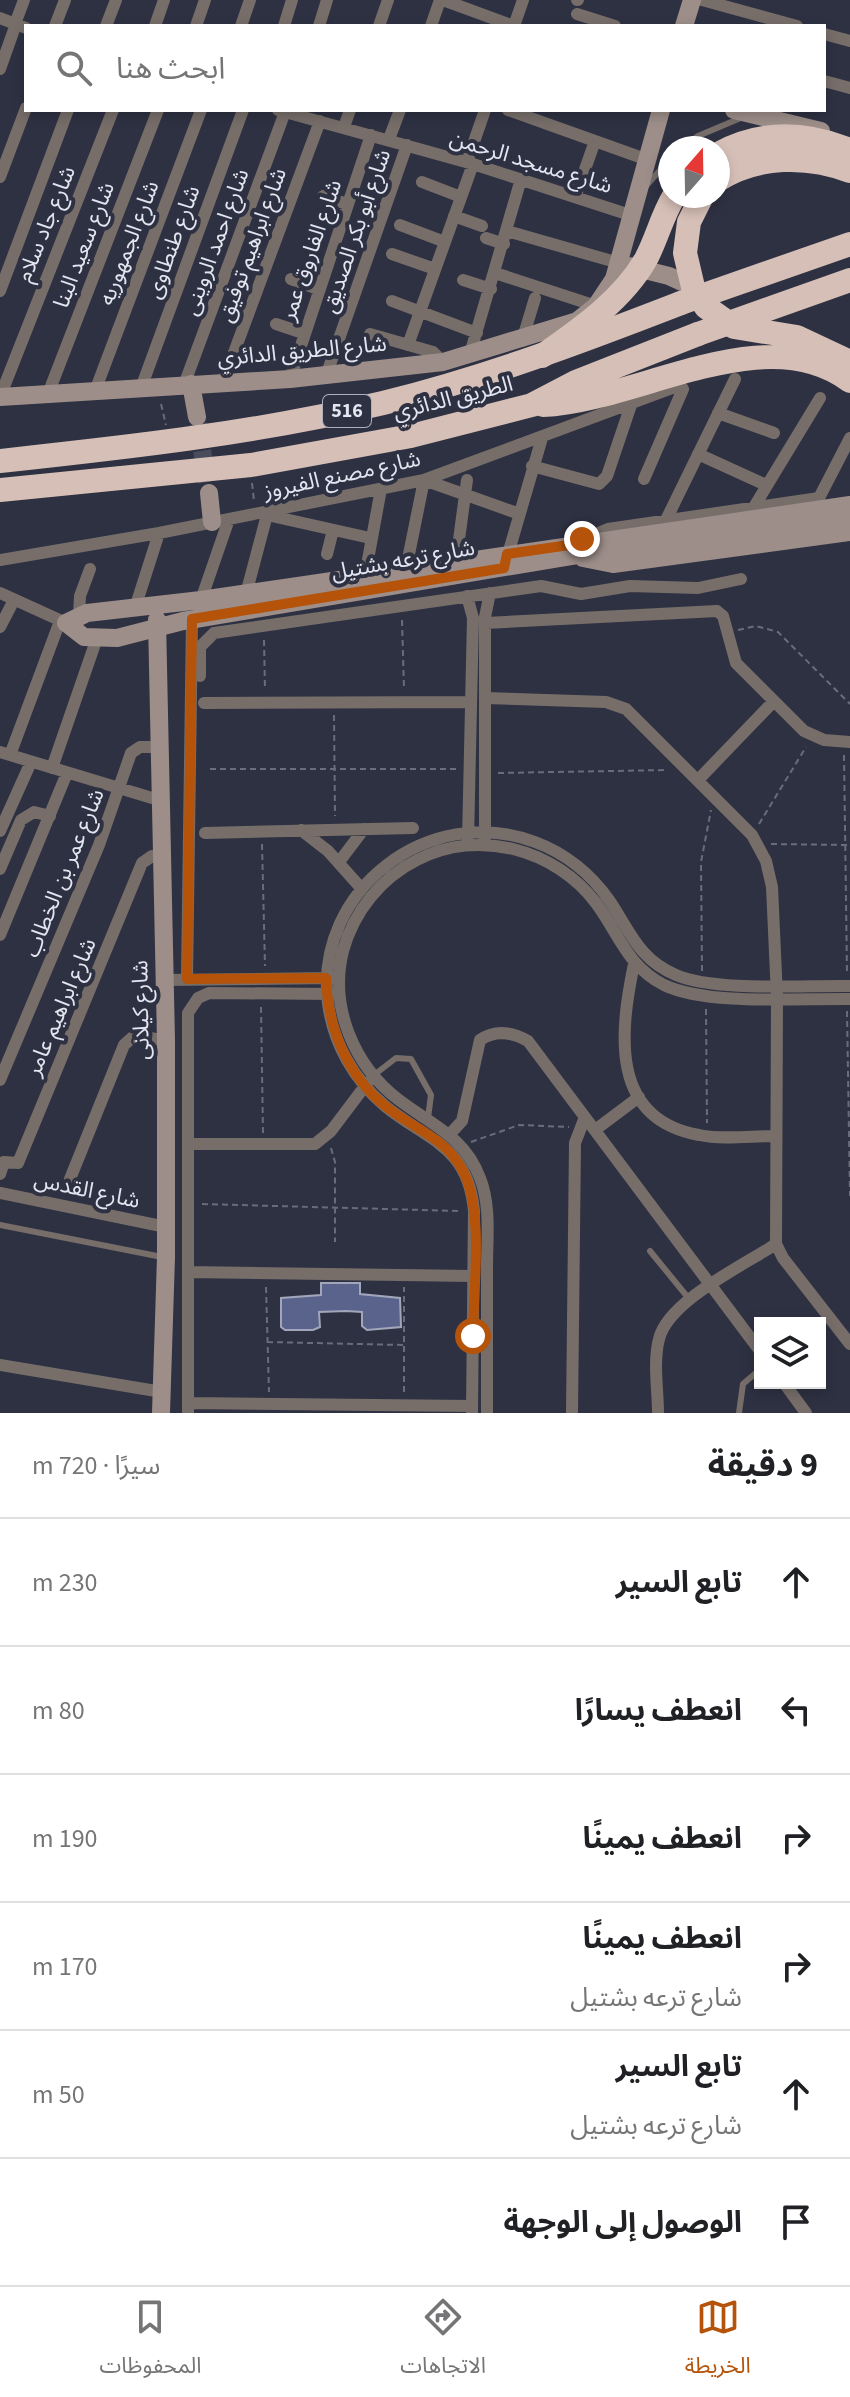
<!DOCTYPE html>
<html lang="ar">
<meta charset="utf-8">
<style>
:root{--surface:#fff;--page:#f6f6f6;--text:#202124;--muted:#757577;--line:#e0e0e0;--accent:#b45309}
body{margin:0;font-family:"Source Sans 3","Noto Sans Arabic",sans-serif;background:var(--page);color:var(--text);direction:rtl}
.controls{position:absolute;right:24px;bottom:24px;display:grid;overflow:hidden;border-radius:0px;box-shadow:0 4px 12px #0003}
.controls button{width:72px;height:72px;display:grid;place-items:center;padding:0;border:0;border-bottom:2px solid var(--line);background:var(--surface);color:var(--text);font:40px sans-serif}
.compass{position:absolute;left:658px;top:136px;width:72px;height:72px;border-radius:50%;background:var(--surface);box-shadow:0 4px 12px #0003;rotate:20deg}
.stop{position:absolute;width:24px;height:24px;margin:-18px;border:6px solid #b45309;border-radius:50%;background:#fff}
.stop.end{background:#b45309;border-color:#fff;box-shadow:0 2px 8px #0008}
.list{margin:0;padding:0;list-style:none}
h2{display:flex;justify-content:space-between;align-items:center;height:104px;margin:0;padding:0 32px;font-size:34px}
h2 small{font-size:26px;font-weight:400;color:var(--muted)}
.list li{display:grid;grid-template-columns:52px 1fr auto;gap:24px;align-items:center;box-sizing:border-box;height:128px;padding:0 32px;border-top:2px solid var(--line)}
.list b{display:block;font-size:30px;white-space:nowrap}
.list p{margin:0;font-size:26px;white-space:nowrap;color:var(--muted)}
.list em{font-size:26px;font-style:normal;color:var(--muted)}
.icon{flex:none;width:44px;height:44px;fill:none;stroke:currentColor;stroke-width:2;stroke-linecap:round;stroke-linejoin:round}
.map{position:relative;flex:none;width:850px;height:1413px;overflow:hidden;direction:ltr}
.search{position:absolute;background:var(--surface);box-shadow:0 4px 12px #0003;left:24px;right:24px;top:24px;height:88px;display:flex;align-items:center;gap:20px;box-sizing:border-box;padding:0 28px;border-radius:0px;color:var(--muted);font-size:30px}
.sheet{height:872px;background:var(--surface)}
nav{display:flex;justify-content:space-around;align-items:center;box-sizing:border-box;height:112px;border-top:2px solid var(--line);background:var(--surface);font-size:22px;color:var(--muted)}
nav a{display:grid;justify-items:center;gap:4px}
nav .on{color:var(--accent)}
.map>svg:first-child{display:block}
</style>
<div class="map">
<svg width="850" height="1413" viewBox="0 0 850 1413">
<rect width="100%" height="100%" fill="#2e3142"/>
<path fill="#5a638c" stroke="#a1a6ba" stroke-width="2" d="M321,1283H360V1294L400,1298L401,1327L367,1330L362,1326V1312L346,1311L319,1312L320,1327L313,1330H285L281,1327V1298L321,1295Z"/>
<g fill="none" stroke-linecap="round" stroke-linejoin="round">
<path stroke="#494c5c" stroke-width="18" stroke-dasharray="18 9" stroke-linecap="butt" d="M198,424L207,482"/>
<path stroke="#6a6c7b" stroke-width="2" stroke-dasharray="6 4" stroke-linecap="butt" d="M161,404L166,425
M252,483L254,501
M402,620L404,689
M738,630L756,626L778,632L850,704
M264,640L265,690
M334,715L335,816
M844,755L847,973
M210,769H457
M498,773L668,770
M759,824L806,747
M262,844L265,966
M771,844L850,845
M702,971L701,862L711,810
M261,1007L263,1133
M706,1009L707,1123
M847,1011L850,1196
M471,1142L519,1125L569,1127
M331,1148L335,1162V1242
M202,1204L460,1211
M266,1287L269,1392
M267,1342L404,1345
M404,1392V1287"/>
<path stroke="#776e6a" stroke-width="6" d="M682,148L698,136L743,117
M646,186L670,159
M374,1075L396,1058L411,1059L431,1095L428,1118
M0,1225L162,1257
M650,1251L690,1300
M739,1413L743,1384L757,1372"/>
<path stroke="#776e6a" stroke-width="12" d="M443,0L514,26
M577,0H578
M702,0L797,26
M577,14L615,26
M0,18L26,28
M15,24L24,0
M55,26L65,0
M106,26L116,0
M155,26L164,0
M196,26L205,0
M241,26L250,0
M284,26L292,0
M319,26L327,0
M379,26L388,0
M431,26L440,0
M514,26L523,0
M824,34L850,41
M0,69L16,24
M824,81L850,88
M278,110L473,164L633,216
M508,110L648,160
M344,127L350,110
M389,139L400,110
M467,162L485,110
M0,177L26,108
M422,182L461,197
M576,195L595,141
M323,196L347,204
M454,216L482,226
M400,225L445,242
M507,231L619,263
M486,238L504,244
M392,254L435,269
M495,273L596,306
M291,279L318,289
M463,280L491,289
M0,291L68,110
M392,301L477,333
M276,324L303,333
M370,334L433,352L443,362
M522,341L535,298
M408,345L473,164
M470,354L521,179
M326,376L407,145
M290,379L371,135
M223,382L320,121
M184,385L285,112
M141,388L243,110
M95,391L201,110
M48,394L158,110
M0,397L113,110
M718,413L774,433
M698,454L766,485
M532,466L599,484L607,476L632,402
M754,507L820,398
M267,515L370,538
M666,520L735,379
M579,541L608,529L819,498L850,438
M327,554L333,530
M0,560L159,533L424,480L680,385L683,389L644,479
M506,561L542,438
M456,562L467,480
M406,569L424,480L517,513
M365,576L381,489
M0,593L66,623
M246,594L268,511
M467,596L473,618L468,840
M201,600L229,519
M135,608L159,533
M79,615L80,596L90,569
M486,623L717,611L723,616L736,663L804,731L824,740L850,742
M0,627L14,600
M200,676V647L214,633L541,586L581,594L630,586L698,588L741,579
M485,698L606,702L626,709L752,835L766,861L772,887L777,997L776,1244L783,1258L850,1344
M204,703L471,702
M0,752L162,801
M10,755L60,621
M52,768L97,638
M698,780L774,701
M301,830L328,851L361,888
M0,831L31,762
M205,833L413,828
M485,838V617L490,593
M339,862L364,829
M0,869L21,820L34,812L50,816
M0,935L67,773
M634,964C620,1031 609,1119 699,1135C723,1140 750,1136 774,1136
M187,979L192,619
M165,980L332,978
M0,1080L99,845L131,753L140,747H161
M595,1130L639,1097
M450,1134L462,1121L480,1040C496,1029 512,1032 528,1041L760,1351
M189,1144H315L331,1131L368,1082
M0,1174L4,1162L18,1163L142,863L152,856L162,860
M70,1179L124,1045L135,1035L166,1041
M0,1193L166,1227
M189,1272L473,1276
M0,1365L162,1392
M784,1383L806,1413
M188,1403L472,1406
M188,1413V1013L198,998L209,993L331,994
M472,1413L474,1211C468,1145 428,1141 385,1106C354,1080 333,1043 328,1003C314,890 429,802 535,842C565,853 591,874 609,900C630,931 639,960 676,975C716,992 804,985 850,986
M487,1413C487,1365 487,1316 487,1268C487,1238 491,1206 480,1178C465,1137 432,1125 399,1100C354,1066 329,1007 343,951C354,911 381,878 417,860C478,828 555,849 596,903C619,934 627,966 664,985C708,1006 800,998 850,999
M572,1413L575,1143L585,1117
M658,1413C658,1390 653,1362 659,1339C668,1301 744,1265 776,1244"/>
<path stroke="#9d8e89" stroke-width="18" d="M684,26L692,0
M734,110L821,131
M629,266L669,276L693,287
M191,384L197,417
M0,397L290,379L443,362L577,321L596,306L614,279L661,110
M209,493L212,522
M850,505L201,600L87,613L66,623L84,637L117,638L183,621L577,555L850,517
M583,558L613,564L850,532
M157,620L166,1041V1257L161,1413"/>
<path stroke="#d6bfb6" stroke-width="24" d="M718,154C761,130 805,132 850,150
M718,180C757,155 808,155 850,171
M702,196L689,222L685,253L693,287L706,307L734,327L797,337L850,362
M543,405C638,401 765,317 850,381
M0,461C129,447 256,433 383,403C485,378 583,341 681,303
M0,490L251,465L411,436L532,405L576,382L698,334"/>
<path stroke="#d6bfb6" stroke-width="24" d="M681,303L850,244
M698,334L850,280
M542,356C579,330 623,300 646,259C657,238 662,216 674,196"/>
</g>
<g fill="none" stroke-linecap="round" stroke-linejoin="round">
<path stroke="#b45309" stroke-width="10" d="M473,1336C473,1290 484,1214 464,1173C449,1142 422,1132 396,1114C350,1083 328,1032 326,978L187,979L192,619L504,568L507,554L576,544L582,539"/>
</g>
<g text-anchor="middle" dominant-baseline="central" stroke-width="8" stroke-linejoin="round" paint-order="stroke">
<rect fill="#2e3142" stroke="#adafbc" stroke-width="2" x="323" y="395" width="48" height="32" rx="6"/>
<g font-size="20" font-weight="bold" fill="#e3e5f0">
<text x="347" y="411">516</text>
</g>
<g font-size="22" fill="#e3e5f0" stroke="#2e3142">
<text transform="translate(531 162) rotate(17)">شارع مسجد الرحمن</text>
<text transform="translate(46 224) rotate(-68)">شارع جاد سلام</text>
<text transform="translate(356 231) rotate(-71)">شارع أبو بكر الصديق</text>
<text transform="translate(173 242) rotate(-70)">شارع طنطاوى</text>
<text transform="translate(216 242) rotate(-70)">شارع احمد الروينى</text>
<text transform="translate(129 243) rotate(-69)">شارع الجمهوريه</text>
<text transform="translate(84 245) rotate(-69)">شارع سعيد البنا</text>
<text transform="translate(252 245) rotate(-70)">شارع ابراهيم توفيق</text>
<text transform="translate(311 250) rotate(-71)">شارع الفاروق عمر</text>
<text transform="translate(302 351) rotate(-5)">شارع الطريق الدائري</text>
<text transform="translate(453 398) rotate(-14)">الطريق الدائري</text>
<text transform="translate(342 475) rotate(-12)">شارع مصنع الفيروز</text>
<text transform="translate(403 560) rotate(-10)">شارع ترعه بشتيل</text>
<text transform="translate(64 873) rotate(-68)">شارع عمر بن الخطاب</text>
<text transform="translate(61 1007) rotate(-67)">شارع ابراهيم عامر</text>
<text transform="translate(141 1010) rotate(-91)">شارع كيلانى</text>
<text transform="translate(87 1190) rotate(12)">شارع القدس</text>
</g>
</g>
</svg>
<div class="controls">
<button><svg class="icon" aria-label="layers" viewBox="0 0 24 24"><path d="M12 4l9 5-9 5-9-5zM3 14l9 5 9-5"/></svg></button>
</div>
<svg class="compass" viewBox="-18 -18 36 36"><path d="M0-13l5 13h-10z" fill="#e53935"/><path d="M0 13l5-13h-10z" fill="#757577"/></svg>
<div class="stop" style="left:473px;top:1336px"></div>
<div class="stop end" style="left:582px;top:539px"></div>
<div class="search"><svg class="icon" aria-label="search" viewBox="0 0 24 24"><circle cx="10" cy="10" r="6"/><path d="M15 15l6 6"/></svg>ابحث هنا</div>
</div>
<section class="sheet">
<h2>9 دقيقة<small>سيرًا · 720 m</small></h2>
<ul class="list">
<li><svg class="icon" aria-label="ahead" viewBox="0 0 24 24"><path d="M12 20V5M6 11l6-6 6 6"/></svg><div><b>تابع السير</b></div><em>230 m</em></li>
<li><svg class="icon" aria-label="left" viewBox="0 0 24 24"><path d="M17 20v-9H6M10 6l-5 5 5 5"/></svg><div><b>انعطف يسارًا</b></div><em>80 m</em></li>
<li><svg class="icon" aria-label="right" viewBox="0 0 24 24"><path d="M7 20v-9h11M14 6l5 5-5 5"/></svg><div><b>انعطف يمينًا</b></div><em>190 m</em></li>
<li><svg class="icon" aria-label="right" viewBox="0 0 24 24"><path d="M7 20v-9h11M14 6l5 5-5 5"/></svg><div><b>انعطف يمينًا</b><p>شارع ترعه بشتيل</p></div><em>170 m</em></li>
<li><svg class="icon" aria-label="ahead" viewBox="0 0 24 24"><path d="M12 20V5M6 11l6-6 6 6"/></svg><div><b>تابع السير</b><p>شارع ترعه بشتيل</p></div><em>50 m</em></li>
<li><svg class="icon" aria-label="arrive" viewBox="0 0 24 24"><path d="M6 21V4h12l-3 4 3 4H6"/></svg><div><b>الوصول إلى الوجهة</b></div></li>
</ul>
</section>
<nav>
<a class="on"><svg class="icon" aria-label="map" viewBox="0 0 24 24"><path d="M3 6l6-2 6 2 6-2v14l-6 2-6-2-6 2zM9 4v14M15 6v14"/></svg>الخريطة</a>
<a><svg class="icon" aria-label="directions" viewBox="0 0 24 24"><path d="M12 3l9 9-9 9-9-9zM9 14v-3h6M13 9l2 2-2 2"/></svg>الاتجاهات</a>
<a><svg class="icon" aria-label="saved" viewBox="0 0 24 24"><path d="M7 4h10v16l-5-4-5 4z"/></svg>المحفوظات</a>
</nav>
